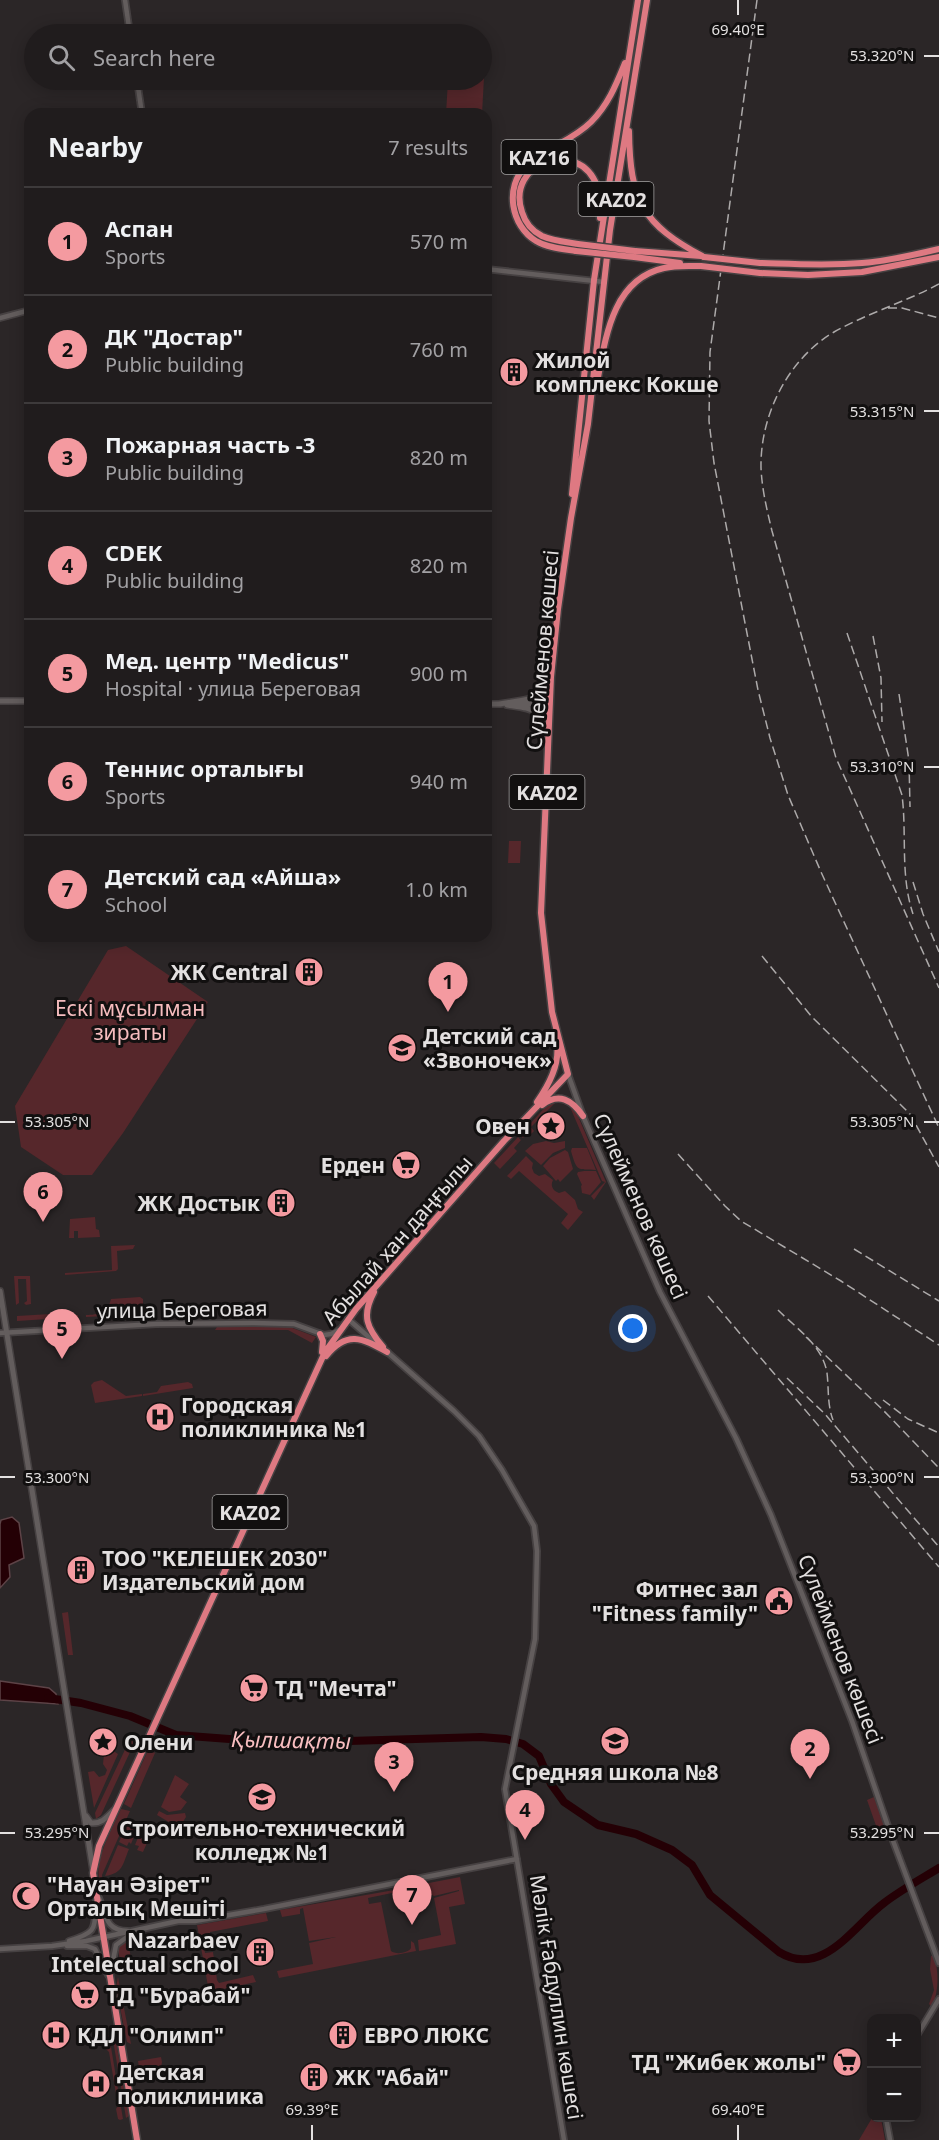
<!DOCTYPE html>
<meta charset="utf-8">
<style>
:root{--surface:#201c1d;--page:#2d292a;--text:#f1f3f6;--muted:#a2a1a4;--line:#3d3a3b;--accent:#f49aa0}
body{margin:0;font-family:"Noto Sans",sans-serif;background:var(--page);color:var(--text)}
.controls{position:absolute;right:18px;bottom:18px;display:grid;overflow:hidden;border-radius:12px;box-shadow:0 3px 15px #0003}
.controls button{width:54px;height:54px;display:grid;place-items:center;padding:0;border:0;border-bottom:2px solid var(--line);background:var(--surface);color:var(--text);font:30px sans-serif}
.you{position:absolute;left:633px;top:1329px;width:21px;height:21px;margin:-15px;border:4px solid #fff;border-radius:50%;background:#1a73e8;box-shadow:0 0 0 9px #1a73e833}
.badge{display:grid;place-items:center;width:39px;height:39px;border-radius:50%;background:var(--accent);color:#111;font-size:20px;font-weight:700}
.pin{position:absolute;translate:-50% -50px;filter:drop-shadow(0 2px 3px #0008)}
.pin::after{content:'';position:absolute;top:32px;width:21px;height:18px;background:inherit;clip-path:polygon(0 0,100% 0,50% 100%)}
.list{margin:0;padding:0;list-style:none}
h2{display:flex;justify-content:space-between;align-items:center;height:78px;margin:0;padding:0 24px;font-size:26px}
h2 small{font-size:20px;font-weight:400;color:var(--muted)}
.list li{display:grid;grid-template-columns:39px 1fr auto;gap:18px;align-items:center;box-sizing:border-box;height:108px;padding:0 24px;border-top:2px solid var(--line)}
.list b{display:block;font-size:22px;white-space:nowrap}
.list p{margin:0;font-size:20px;white-space:nowrap;color:var(--muted)}
.list em{font-size:20px;font-style:normal;color:var(--muted)}
.icon{flex:none;width:33px;height:33px;fill:none;stroke:currentColor;stroke-width:2;stroke-linecap:round;stroke-linejoin:round}
.map{position:relative;flex:none;width:939px;height:2140px;overflow:hidden}
.search{position:absolute;background:var(--surface);box-shadow:0 3px 15px #0003;left:24px;top:24px;width:468px;height:66px;display:flex;align-items:center;gap:15px;box-sizing:border-box;padding:0 21px;border-radius:33px;color:var(--muted);font-size:22px}
.panel{position:absolute;background:var(--surface);box-shadow:0 3px 15px #0003;left:24px;top:108px;width:468px;height:834px;border-radius:18px}
.map>svg:first-child{display:block}
</style>
<div class="map">
<svg width="939" height="2140" viewBox="0 0 939 2140">
<rect width="100%" height="100%" fill="#2b2627"/>
<path fill="#56272b" d="M482,41H486L482,114H446L448,80H482Z
M509,841H521L520,863H508Z
M126,946L208,1002L123,1133L92,1175H63L21,1147L15,1106L108,950Z
M560,1099L575,1109L606,1182L594,1200L591,1196L605,1182L602,1181L570,1107L562,1103H555L531,1127L534,1131L529,1136L526,1134L523,1138L520,1135L549,1103Z
M518,1137L521,1140L514,1148L517,1151L500,1169L494,1163Z
M546,1141L554,1143L565,1141V1148L553,1153L541,1165L525,1151L533,1144Z
M572,1148H587L596,1170C577,1169 577,1172 571,1151Z
M565,1150L568,1152L573,1169L560,1182L558,1179L556,1181L543,1166L550,1158Z
M526,1156L533,1163L532,1168L534,1173L539,1176L545,1174L553,1180C550,1186 553,1191 559,1193L565,1191L575,1200L578,1209L583,1212L568,1230L561,1223L568,1214L519,1171L511,1179L507,1176Z
M584,1171H596L601,1182L590,1195L582,1193L581,1186L582,1185L577,1174L578,1172Z
M95,1217L96,1229L99,1230L100,1237L78,1238V1231H74V1238H69L70,1219Z
M135,1245L133,1249L117,1251L118,1269L116,1271L65,1275V1273L112,1270L111,1246Z
M14,1276H30L31,1304L26,1305L24,1303L27,1301L26,1279H18L19,1303L16,1305Z
M140,1297L143,1299V1314L86,1317V1315C98,1315 108,1312 111,1299Z
M67,1313V1315H78V1317L17,1321V1316Z
M217,1327H290L316,1337L312,1343L288,1330H215Z
M102,1380L126,1396L142,1394V1396L95,1403L91,1385L94,1382Z
M188,1382L192,1384L193,1388L143,1396V1394L157,1392L161,1386Z
M68,1612L73,1655H68L62,1613Z
M103,1731L111,1734L113,1742L110,1749L104,1752V1750L100,1752L95,1749L93,1741L96,1734Z
M131,1737L136,1739L101,1815L96,1819L95,1813Z
M149,1748L155,1753L131,1808L124,1804Z
M112,1750L118,1754L94,1808L88,1772L94,1771L99,1777L105,1775L107,1770L103,1764L104,1754Z
M175,1775L189,1784L180,1797L187,1802L181,1810L169,1812L161,1807Z
M874,1797L888,1837L885,1839L880,1837L867,1800Z
M121,1809L130,1811L102,1875L104,1893C88,1868 111,1832 121,1809Z
M159,1811L167,1815L185,1813L186,1817L179,1828L157,1815Z
M131,1820L139,1824L131,1844L129,1842L127,1846L119,1842L128,1821Z
M143,1825L153,1829L143,1852L137,1850L139,1846L135,1845Z
M118,1845L129,1849C122,1866 123,1873 105,1876Z
M460,1877L465,1904L449,1907L456,1944L419,1951L418,1940L441,1935L434,1898L459,1891V1890L434,1896L425,1891L406,1895L403,1888Z
M400,1889V1896L394,1897L392,1893L368,1898L369,1904L381,1902L391,1951C396,1955 408,1953 411,1948V1941L414,1943L416,1951L279,1978L277,1971L313,1964L309,1943L336,1937L309,1941L303,1908L300,1909V1914L282,1917L280,1910Z
M266,1913L268,1921L210,1932V1934L202,1936L205,1953L213,1952L217,1980L219,1983L253,1975L256,1982L209,1992L197,1925Z
M128,1941L133,1970L122,1972L117,1943Z
M934,1955C939,1973 939,1990 932,2007L929,2004L934,1990L930,1969L931,1956Z
M118,1977L131,2044L127,2042L116,1987Z
M112,2034L115,2036L129,2116L126,2118Z
M107,2035H109L123,2119L120,2120L118,2119L116,2109L118,2106L109,2052L106,2049L104,2038Z
M161,2057L162,2062L159,2078L141,2081L138,2061Z
M872,2118H881L885,2140H859Z"/>
<path fill="#240005" stroke="#5d4347" stroke-width="1.5" d="M12,1517L19,1523L24,1558L9,1565L10,1577L0,1588V1524L1,1520Z
M0,1681L49,1688L56,1694L58,1704L0,1700Z"/>
<g fill="none" stroke-linecap="round" stroke-linejoin="round">
<path stroke="#240005" stroke-width="8" d="M48,1698L81,1703L130,1716L176,1735L283,1743L481,1737L506,1739L523,1744L539,1756L551,1784L564,1802L598,1825L636,1834L672,1850L692,1865L710,1895L779,1952C823,1979 854,1925 884,1903C901,1890 921,1879 939,1868"/>
<g stroke="#464142" stroke-width="8">
<path id="tertiary" d="M125,0L130,34
M137,80L142,114
M486,269L604,282
M0,318L30,310
M568,1074L583,1116L660,1292L736,1438L771,1515L852,1721L892,1838L939,1963
M348,1319L378,1345
M0,1333L156,1324L252,1323L294,1324L324,1335L331,1334L339,1330
M385,1350L454,1411L479,1436L502,1470L534,1526L537,1551L535,1639L505,1789L564,2140
M99,1898C106,1916 106,1931 128,1931
M69,1941C98,1932 94,1929 96,1902
M67,1946H87L95,1949L108,1975
M0,1949L52,1946L86,1941L178,1921H195L264,1909L517,1859
M111,1971L116,1945L131,1934
M916,2037L939,1999
M886,2118L890,2140"/>
</g>
<g stroke="#464142" stroke-width="8">
<path id="secondary" d="M0,701H30
M486,704H501
M499,704C543,697 539,702 551,659
M519,704H550
M507,705C534,709 541,708 547,737
M0,1291L93,1870
M86,1816L91,1823C102,1824 107,1817 115,1809"/>
</g>
<g stroke="#464142" stroke-width="9">
<path id="trunk" d="M629,131C630,201 642,224 704,257
M578,244C566,242 553,241 542,236C532,231 525,222 522,212C505,162 579,137 597,186C601,196 600,207 600,218
M576,251C563,249 548,248 536,241C511,226 504,187 526,166C545,148 572,141 591,122C608,105 616,85 625,63
M635,251L701,256
M634,257L680,263
M760,263C794,264 828,266 862,263C888,261 914,255 939,249
M760,273L808,275L862,272L939,257
M596,388C605,343 610,280 664,268C676,265 689,266 701,266
M572,494L594,280L638,0
M537,1102C549,1085 560,1065 557,1044
M542,1105C559,1092 572,1100 583,1116
M374,1292C361,1316 367,1328 383,1347
M320,1334L323,1341L322,1352
M326,1356C347,1330 362,1338 387,1352
M137,2140L93,1873L99,1846L325,1352L356,1309L504,1141L568,1074L552,1012L541,913L551,677L558,609L571,518L588,424L610,230L647,0"/>
</g>
<use href="#tertiary" stroke="#635d5d" stroke-width="4.5"/>
<use href="#secondary" stroke="#635d5d" stroke-width="5"/>
<use href="#trunk" stroke="#de7982" stroke-width="6"/>
<path stroke="#adaaaa" stroke-width="1.5" stroke-dasharray="9 4.5" stroke-linecap="butt" d="M757,0L710,352L709,421L714,463L758,690L770,738L788,795L821,872L939,1128
M939,284C905,302 868,313 834,332C788,359 760,415 761,468C762,490 767,510 772,531L836,758L939,988
M888,308H902L939,318
M847,633L902,795C907,835 900,875 913,914
M873,636L881,678L882,722
M899,694L909,761L910,807
M913,882L923,914L939,952
M762,956L812,1017L910,1114L939,1167
M678,1154L725,1206L741,1221L841,1281L939,1345
M854,1249L939,1301
M708,1296L939,1567
M778,1310C796,1328 823,1346 827,1373C829,1389 827,1404 833,1420
M806,1337L883,1410L939,1468
M787,1378L824,1413L939,1547
M883,1400L908,1419L939,1433"/>
<g stroke="#464142" stroke-width="9" stroke-linecap="butt">
<path id="trunk-bridge" d="M578,244L635,251
M576,251L634,257
M704,257L760,263
M701,266L760,273"/>
</g>
<use href="#trunk-bridge" stroke="#de7982" stroke-width="6"/>
</g>
<path fill="none" stroke="#e3e0e0" stroke-width="2" d="M738,0V15M924,56H939M924,411H939M924,767H939M0,1122H15M924,1122H939M0,1477H15M924,1477H939M0,1833H15M924,1833H939M312,2125V2140M738,2125V2140"/>
<defs>
<g id="building-disc" transform="scale(1.5)"><circle r="9.5" fill="#f49aa0" stroke="#121010"/><path d="M-4-6H4V6H1V3H-1V6H-4ZM-2.5-4.3h1.7v1.8h-1.7ZM.8-4.3h1.7v1.8H.8ZM-2.5-1h1.7V.8h-1.7ZM.8-1h1.7V.8H.8Z" fill="#111"/></g>
<g id="school-disc" transform="scale(1.5)"><circle r="9.5" fill="#f49aa0" stroke="#121010"/><path d="M0-5L7-2L0 1L-7-2ZM-4 1L0 2.5L4 1V4Q0 6-4 4Z" fill="#111"/></g>
<g id="sight-disc" transform="scale(1.5)"><circle r="9.5" fill="#f49aa0" stroke="#121010"/><path d="M0-6L1.8-2.2L6-1.7L2.9 1.2L3.7 5.4L0 3.3L-3.7 5.4L-2.9 1.2L-6-1.7L-1.8-2.2Z" fill="#111"/></g>
<g id="supermarket-disc" transform="scale(1.5)"><circle r="9.5" fill="#f49aa0" stroke="#121010"/><path d="M-6-5.5h2.5l.6 2H6L4.5 2H-2.5L-4.4-4H-6ZM-1.5 3.2a1.3 1.3 0 1 0 .1 0ZM3 3.2a1.3 1.3 0 1 0 .1 0Z" fill="#111"/></g>
<g id="hospital-disc" transform="scale(1.5)"><circle r="9.5" fill="#f49aa0" stroke="#121010"/><path d="M-5-5h3v3.5h4V-5h3V5h-3V1.5h-4V5h-3Z" fill="#111"/></g>
<g id="civic-disc" transform="scale(1.5)"><circle r="9.5" fill="#f49aa0" stroke="#121010"/><path d="M-.6-6.5H3V-4.5H.6V-3L4-1V1h2V6H-6V1h2V-1L-.6-3ZM-1.2 2.5V6h2.4V2.5Z" fill="#111"/></g>
<g id="mosque-disc" transform="scale(1.5)"><circle r="9.5" fill="#f49aa0" stroke="#121010"/><path d="M3.5-4.9A6 6 0 1 0 3.5 4.9A5 5 0 1 1 3.5-4.9Z" fill="#111"/></g>
</defs>
<g fill-rule="evenodd">
<use href="#building-disc" x="514" y="372"/>
<use href="#building-disc" x="309" y="972"/>
<use href="#school-disc" x="402" y="1048"/>
<use href="#sight-disc" x="551" y="1126"/>
<use href="#supermarket-disc" x="406" y="1165"/>
<use href="#building-disc" x="281" y="1203"/>
<use href="#hospital-disc" x="160" y="1417"/>
<use href="#building-disc" x="81" y="1570"/>
<use href="#civic-disc" x="779" y="1601"/>
<use href="#supermarket-disc" x="254" y="1688"/>
<use href="#school-disc" x="615" y="1741"/>
<use href="#sight-disc" x="103" y="1742"/>
<use href="#school-disc" x="262" y="1797"/>
<use href="#mosque-disc" x="26" y="1896"/>
<use href="#building-disc" x="260" y="1952"/>
<use href="#supermarket-disc" x="85" y="1995"/>
<use href="#hospital-disc" x="56" y="2035"/>
<use href="#building-disc" x="343" y="2035"/>
<use href="#supermarket-disc" x="847" y="2062"/>
<use href="#building-disc" x="314" y="2077"/>
<use href="#hospital-disc" x="96" y="2084"/>
</g>
<g text-anchor="middle" dominant-baseline="central" stroke-width="6" stroke-linejoin="round" paint-order="stroke">
<g fill="#121010" stroke="#a4a2a2" stroke-width="1.5">
<rect x="501.5" y="140" width="75" height="34" rx="4.5"/>
<rect x="578.5" y="182" width="75" height="34" rx="4.5"/>
<rect x="509.5" y="775" width="75" height="34" rx="4.5"/>
<rect x="212.5" y="1495" width="75" height="34" rx="4.5"/>
</g>
<g font-size="20" font-weight="bold" fill="#e3e0e0">
<text x="539" y="157">KAZ16</text>
<text x="616" y="199">KАZ02</text>
<text x="547" y="792">KАZ02</text>
<text x="250" y="1512">KАZ02</text>
</g>
<g font-size="21" font-weight="bold" fill="#e3e0e0" stroke="#121010" text-anchor="start">
<text x="535" y="360">Жилой<tspan x="535" dy="24">комплекс Кокше</tspan></text>
<text x="288" y="972" text-anchor="end">ЖК Central</text>
<text x="423" y="1036">Детский сад<tspan x="423" dy="24">«Звоночек»</tspan></text>
<text x="530" y="1126" text-anchor="end">Овен</text>
<text x="385" y="1165" text-anchor="end">Ерден</text>
<text x="260" y="1203" text-anchor="end">ЖК Достык</text>
<text x="181" y="1405">Городская<tspan x="181" dy="24">поликлиника №1</tspan></text>
<text x="102" y="1558">ТОО "КЕЛЕШЕК 2030"<tspan x="102" dy="24">Издательский дом</tspan></text>
<text x="758" y="1589" text-anchor="end">Фитнес зал<tspan x="758" dy="24">"Fitness family"</tspan></text>
<text x="275" y="1688">ТД "Мечта"</text>
<text x="124" y="1742">Олени</text>
<text x="615" y="1772" text-anchor="middle">Средняя школа №8</text>
<text x="262" y="1828" text-anchor="middle">Строительно-технический<tspan x="262" dy="24">колледж №1</tspan></text>
<text x="47" y="1884">"Науан Әзірет"<tspan x="47" dy="24">Орталық Мешіті</tspan></text>
<text x="239" y="1940" text-anchor="end">Nazarbaev<tspan x="239" dy="24">Intelectual school</tspan></text>
<text x="106" y="1995">ТД "Бурабай"</text>
<text x="77" y="2035">КДЛ "Олимп"</text>
<text x="364" y="2035">ЕВРО ЛЮКС</text>
<text x="826" y="2062" text-anchor="end">ТД "Жибек жолы"</text>
<text x="117" y="2072">Детская<tspan x="117" dy="24">поликлиника</tspan></text>
<text x="335" y="2077">ЖК "Абай"</text>
</g>
<g font-size="21" fill="#e3e0e0" stroke="#121010">
<text transform="translate(542 650) rotate(-85)">Сүлейменов көшесі</text>
<text transform="translate(641 1206) rotate(66)">Сүлейменов көшесі</text>
<text transform="translate(397 1240) rotate(-49)">Абылай хан даңғылы</text>
<text transform="translate(182 1309) rotate(-1)">улица Береговая</text>
<text transform="translate(841 1649) rotate(69)">Сүлейменов көшесі</text>
<text transform="translate(557 1997) rotate(81)">Мәлік Ғабдуллин көшесі</text>
</g>
<g font-size="21" fill="#f6bcbe" stroke="#121010">
<text x="130" y="1008">Ескі мұсылман<tspan x="130" dy="24">зираты</tspan></text>
</g>
<g font-size="22" font-style="italic" fill="#f8bec0" stroke="#121010">
<text transform="translate(291 1739) rotate(1)">Қылшақты</text>
</g>
</g>
<g font-size="15" text-anchor="middle" fill="#e3e0e0" stroke="#121010" stroke-width="6" stroke-linejoin="round" paint-order="stroke">
<text x="738" y="35">69.40°E</text>
<text x="882" y="61">53.320°N</text>
<text x="882" y="417">53.315°N</text>
<text x="882" y="772">53.310°N</text>
<text x="57" y="1127">53.305°N</text>
<text x="882" y="1127">53.305°N</text>
<text x="57" y="1483">53.300°N</text>
<text x="882" y="1483">53.300°N</text>
<text x="57" y="1838">53.295°N</text>
<text x="882" y="1838">53.295°N</text>
<text x="312" y="2115">69.39°E</text>
<text x="738" y="2115">69.40°E</text>
</g>
</svg>
<div class="controls">
<button>+</button>
<button>−</button>
</div>
<div class="you"></div>
<div class="pin badge" style="left:448px;top:1012px">1</div>
<div class="pin badge" style="left:810px;top:1779px">2</div>
<div class="pin badge" style="left:394px;top:1792px">3</div>
<div class="pin badge" style="left:525px;top:1840px">4</div>
<div class="pin badge" style="left:62px;top:1359px">5</div>
<div class="pin badge" style="left:43px;top:1222px">6</div>
<div class="pin badge" style="left:412px;top:1925px">7</div>
<div class="search"><svg class="icon" aria-label="search" viewBox="0 0 24 24"><circle cx="10" cy="10" r="6"/><path d="M15 15l6 6"/></svg>Search here</div>
<section class="panel">
<h2>Nearby<small>7 results</small></h2>
<ul class="list">
<li><span class="badge">1</span><div><b>Аспан</b><p>Sports</p></div><em>570 m</em></li>
<li><span class="badge">2</span><div><b>ДК &quot;Достар&quot;</b><p>Public building</p></div><em>760 m</em></li>
<li><span class="badge">3</span><div><b>Пожарная часть -3</b><p>Public building</p></div><em>820 m</em></li>
<li><span class="badge">4</span><div><b>CDEK</b><p>Public building</p></div><em>820 m</em></li>
<li><span class="badge">5</span><div><b>Мед. центр &quot;Medicus&quot;</b><p>Hospital · улица Береговая</p></div><em>900 m</em></li>
<li><span class="badge">6</span><div><b>Теннис орталығы</b><p>Sports</p></div><em>940 m</em></li>
<li><span class="badge">7</span><div><b>Детский сад «Айша»</b><p>School</p></div><em>1.0 km</em></li>
</ul>
</section>
</div>
